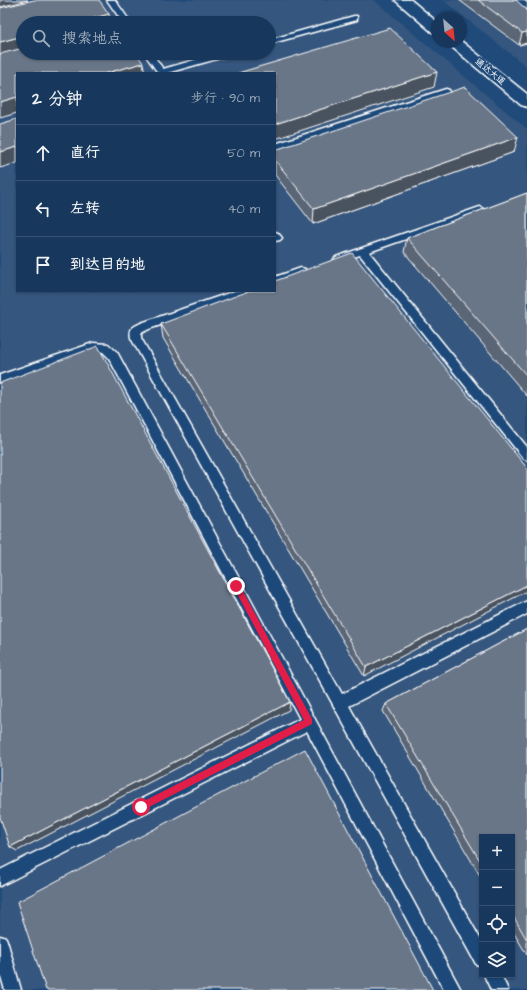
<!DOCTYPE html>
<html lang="zh">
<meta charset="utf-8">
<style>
:root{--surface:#17385c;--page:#203f62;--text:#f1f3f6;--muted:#9eacbb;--line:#365272}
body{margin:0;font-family:"Architects Daughter","LXGW WenKai TC",sans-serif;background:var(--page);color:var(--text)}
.controls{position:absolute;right:12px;bottom:12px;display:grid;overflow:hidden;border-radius:0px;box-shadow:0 1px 3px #0004}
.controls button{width:36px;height:36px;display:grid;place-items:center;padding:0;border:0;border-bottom:1px solid var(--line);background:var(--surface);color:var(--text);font:20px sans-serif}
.compass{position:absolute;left:431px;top:12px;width:36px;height:36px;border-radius:50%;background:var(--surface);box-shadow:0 1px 3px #0004;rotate:153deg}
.stop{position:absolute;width:12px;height:12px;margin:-9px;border:3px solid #e11d48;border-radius:50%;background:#fff}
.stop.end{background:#e11d48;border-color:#fff;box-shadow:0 1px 4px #0008}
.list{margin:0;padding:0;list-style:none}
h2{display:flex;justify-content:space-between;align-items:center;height:52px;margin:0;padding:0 16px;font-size:17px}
h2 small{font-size:13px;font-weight:400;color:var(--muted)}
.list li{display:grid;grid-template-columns:26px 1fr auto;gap:12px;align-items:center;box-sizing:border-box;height:56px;padding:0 16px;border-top:1px solid var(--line)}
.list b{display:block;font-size:15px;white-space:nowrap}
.list em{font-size:13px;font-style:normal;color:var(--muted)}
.icon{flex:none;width:22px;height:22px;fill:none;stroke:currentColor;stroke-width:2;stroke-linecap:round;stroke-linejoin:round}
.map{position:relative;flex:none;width:527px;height:990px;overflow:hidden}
.search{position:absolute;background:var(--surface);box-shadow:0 1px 3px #0004;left:16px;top:16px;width:260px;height:44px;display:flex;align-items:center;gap:10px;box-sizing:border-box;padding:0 14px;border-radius:22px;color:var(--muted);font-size:15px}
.panel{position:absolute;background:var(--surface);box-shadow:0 1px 3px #0004;left:16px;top:72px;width:260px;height:220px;border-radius:0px}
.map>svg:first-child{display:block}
</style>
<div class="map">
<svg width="527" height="990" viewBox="0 0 527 990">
<rect width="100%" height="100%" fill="#1f4a7a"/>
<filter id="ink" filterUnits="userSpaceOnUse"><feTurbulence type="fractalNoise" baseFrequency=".025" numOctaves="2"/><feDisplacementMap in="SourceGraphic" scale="8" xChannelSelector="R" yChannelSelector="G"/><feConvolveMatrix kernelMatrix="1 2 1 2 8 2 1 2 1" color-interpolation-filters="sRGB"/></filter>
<g filter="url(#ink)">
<path fill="#35577e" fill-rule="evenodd" d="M0,0H374L527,129V990H0ZM23,23H269V53H23ZM17,73H275V291H17ZM482,837H512V975H482Z
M443,0H527V67Z"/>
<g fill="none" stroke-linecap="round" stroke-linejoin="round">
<g stroke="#fff" stroke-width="3">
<path id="service" d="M107,0H115L131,23H123Z
M514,0H523L527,3V9Z
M354,16H357V20L269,44V40Z
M144,53H152L163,69L219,53H232L231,55L167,73H158Z
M446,89L449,90L450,92L449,94L275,150V144Z
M480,207L485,210L483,212L369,252L527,447V460L523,458L360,255L339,262L334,259L336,257Z
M275,232L278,233L282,238L280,240L275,241Z
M301,268L305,269L306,272L305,275L275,285V277Z
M235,291H251L250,294L149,329L141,333V338L342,694L527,601V614L349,706L482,942V966L476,964L131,338C129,328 133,327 141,323Z
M93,343L108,344L117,352L461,990H444L307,731L0,886V870L300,719L109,358L102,351H93L0,383V375Z
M0,936L6,938L8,944L21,990H5L0,973Z
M484,975H501L508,990H491Z"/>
</g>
<g stroke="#fff" stroke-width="3">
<path id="secondary" d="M395,0H411L437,22V33L432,32Z
M461,41L527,94V107L521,105L446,42Z"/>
</g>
<use href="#service" fill="#1f4a7a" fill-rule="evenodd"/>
<use href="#secondary" fill="#1f4a7a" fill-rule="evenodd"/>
</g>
<path fill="#5a6575" stroke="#fff" d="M459,0H516L527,43L519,45Z
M275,150L514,152L313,224L275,175Z
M527,193V396L404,252L407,238Z
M161,324L527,468L364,676L163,338Z
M527,629V955L512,930V837H482V879L383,711L386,704Z"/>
<path fill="#4a535f" stroke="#fff" d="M0,0H28L0,7Z
M109,14L110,23H76Z
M527,32V43L519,45L522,33Z
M23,36V52L0,58V42Z
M143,63L145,73H106Z
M437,72L434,87L275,139V124Z
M17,97V113L0,118V102Z
M518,137L514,152L313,224L314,209Z
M17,147V163L0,168V152Z
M527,585V591L364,676L366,667Z
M290,702L289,710L17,851L10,847Z"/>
<path fill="#697688" stroke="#fff" d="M34,0H99L109,14L76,23H23V36L0,42V8Z
M478,0H516L527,10V32L522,33Z
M390,28L437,72L275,124V73H238Z
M23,48V53H136L143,63L106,73H17V97L0,102V54Z
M465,87L518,137L314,209L275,160V150Z
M17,119V147L0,152V124Z
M527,193V376L407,238Z
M352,253L527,468V585L366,667L161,324L249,291H275V281Z
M98,346L290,702L10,847L0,817V383Z
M527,629V940L512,914V837H482V864L386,704Z
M305,749L433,990H46L17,902Z"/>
</g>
<path fill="#e11d48" d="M236,583L239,584L312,719V724L143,810H138V804L304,720L234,588V584Z"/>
<g text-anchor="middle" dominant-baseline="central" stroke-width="3.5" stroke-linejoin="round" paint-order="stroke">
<g font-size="9" fill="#fff" stroke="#1f4a7a">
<text transform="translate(490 72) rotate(39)">通达大道</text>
</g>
</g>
</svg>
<div class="controls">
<button>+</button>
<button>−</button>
<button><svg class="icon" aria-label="locate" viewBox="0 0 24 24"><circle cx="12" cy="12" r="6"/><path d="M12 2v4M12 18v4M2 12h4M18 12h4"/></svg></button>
<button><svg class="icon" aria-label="layers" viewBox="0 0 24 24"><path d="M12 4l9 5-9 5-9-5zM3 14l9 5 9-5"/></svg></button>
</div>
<svg class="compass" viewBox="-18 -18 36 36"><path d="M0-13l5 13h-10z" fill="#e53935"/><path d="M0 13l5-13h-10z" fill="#9eacbb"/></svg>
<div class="stop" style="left:141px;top:807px"></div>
<div class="stop end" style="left:236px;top:586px"></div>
<div class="search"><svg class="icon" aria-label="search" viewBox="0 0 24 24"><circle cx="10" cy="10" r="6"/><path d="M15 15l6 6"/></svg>搜索地点</div>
<section class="panel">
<h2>2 分钟<small>步行 · 90 m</small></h2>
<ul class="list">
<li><svg class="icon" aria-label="ahead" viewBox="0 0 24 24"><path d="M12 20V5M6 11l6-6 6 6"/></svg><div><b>直行</b></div><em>50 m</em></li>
<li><svg class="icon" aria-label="left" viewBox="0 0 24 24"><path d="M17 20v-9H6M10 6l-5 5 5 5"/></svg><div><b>左转</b></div><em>40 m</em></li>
<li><svg class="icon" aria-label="arrive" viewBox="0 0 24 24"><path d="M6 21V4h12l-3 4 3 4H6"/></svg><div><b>到达目的地</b></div></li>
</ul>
</section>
</div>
